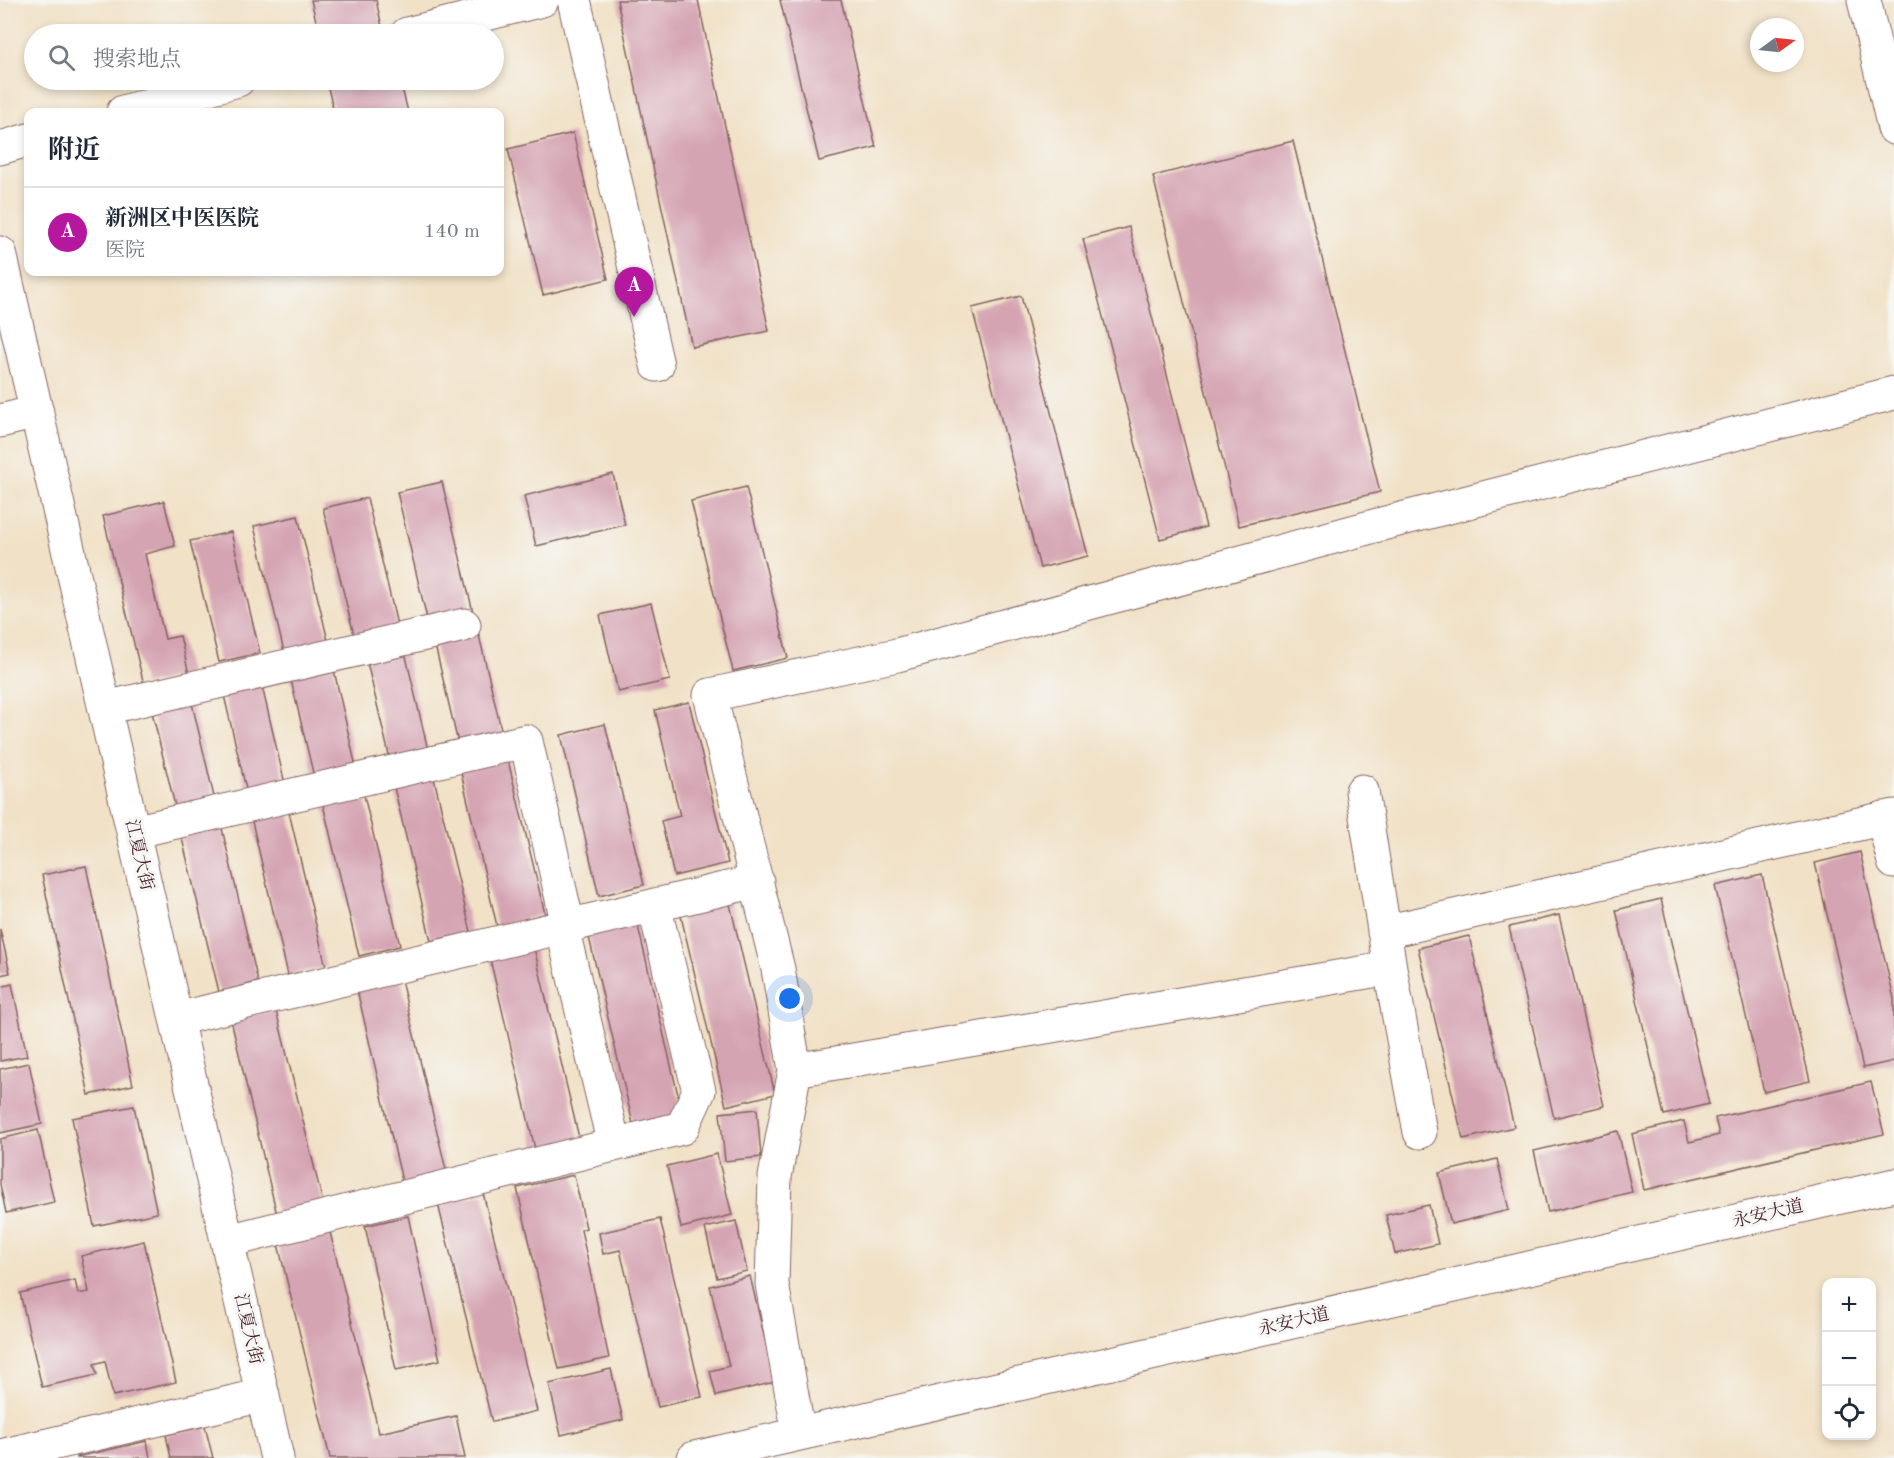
<!DOCTYPE html>
<html lang="zh">
<meta charset="utf-8">
<style>
:root{--surface:#fff;--page:#f6f6f7;--text:#1f2937;--muted:#747a83;--line:#e0e1e3;--accent:#b5179e}
body{margin:0;font-family:"Old Standard TT","Noto Serif SC",serif;background:var(--page);color:var(--text)}
.controls{position:absolute;right:18px;bottom:18px;display:grid;overflow:hidden;border-radius:12px;box-shadow:0 3px 9px #0003}
.controls button{width:54px;height:54px;display:grid;place-items:center;padding:0;border:0;border-bottom:2px solid var(--line);background:var(--surface);color:var(--text);font:30px sans-serif}
.compass{position:absolute;left:1750px;top:18px;width:54px;height:54px;border-radius:50%;background:var(--surface);box-shadow:0 3px 9px #0003;rotate:75deg}
.you{position:absolute;left:790px;top:999px;width:21px;height:21px;margin:-15px;border:4px solid #fff;border-radius:50%;background:#1a73e8;box-shadow:0 0 0 9px #1a73e833}
.badge{display:grid;place-items:center;width:39px;height:39px;border-radius:50%;background:var(--accent);color:#fff;font-size:20px;font-weight:700}
.pin{position:absolute;translate:-50% -50px;filter:drop-shadow(0 2px 3px #0008)}
.pin::after{content:'';position:absolute;top:32px;width:21px;height:18px;background:inherit;clip-path:polygon(0 0,100% 0,50% 100%)}
.list{margin:0;padding:0;list-style:none}
h2{display:flex;justify-content:space-between;align-items:center;height:78px;margin:0;padding:0 24px;font-size:26px}
h2 small{font-size:20px;font-weight:400;color:var(--muted)}
.list li{display:grid;grid-template-columns:39px 1fr auto;gap:18px;align-items:center;box-sizing:border-box;height:90px;padding:0 24px;border-top:2px solid var(--line)}
.list b{display:block;font-size:22px;white-space:nowrap}
.list p{margin:0;font-size:20px;white-space:nowrap;color:var(--muted)}
.list em{font-size:20px;font-style:normal;color:var(--muted)}
.icon{flex:none;width:33px;height:33px;fill:none;stroke:currentColor;stroke-width:2;stroke-linecap:round;stroke-linejoin:round}
.map{position:relative;flex:none;width:1894px;height:1458px;overflow:hidden}
.search{position:absolute;background:var(--surface);box-shadow:0 3px 9px #0003;left:24px;top:24px;width:480px;height:66px;display:flex;align-items:center;gap:15px;box-sizing:border-box;padding:0 21px;border-radius:33px;color:var(--muted);font-size:22px}
.panel{position:absolute;background:var(--surface);box-shadow:0 3px 9px #0003;left:24px;top:108px;width:480px;height:168px;border-radius:12px}
.map>svg:first-child{display:block}
</style>
<div class="map">
<svg width="1894" height="1458" viewBox="0 0 1894 1458">
<rect width="100%" height="100%" fill="#f6f6f2"/>
<filter id="ink" filterUnits="userSpaceOnUse"><feTurbulence type="fractalNoise" baseFrequency=".0167" numOctaves="2"/><feDisplacementMap in="SourceGraphic" scale="12" xChannelSelector="R" yChannelSelector="G"/><feConvolveMatrix kernelMatrix="1 2 1 2 8 2 1 2 1" color-interpolation-filters="sRGB"/></filter>
<filter id="wash" filterUnits="userSpaceOnUse"><feTurbulence type="fractalNoise" baseFrequency=".008" numOctaves="4" result="noise"/><feDisplacementMap in="SourceGraphic" scale="24" xChannelSelector="R" yChannelSelector="G"/><feGaussianBlur stdDeviation="1.35" result="paint"/><feColorMatrix in="noise" values="0 0 0 0 0 0 0 0 0 0 0 0 0 0 0 0 0 1.4 0 .05"/><feComposite in="paint" operator="in"/></filter>
<g filter="url(#wash)">
<rect width="100%" height="100%" fill="#f1e1c6"/>
<g id="blocks">
<path fill="#d5a4b3" d="M311,0H376L383,31L367,34H319Z
M617,0H698L769,331L692,347Z
M780,0H841L876,147L819,161Z
M326,80H400L408,112H334Z
M573,133L608,279L543,295L508,149Z
M1293,141L1380,492L1239,526L1153,176Z
M1129,227L1206,527L1160,539L1083,239Z
M1021,296L1088,556L1040,568L972,308Z
M613,474L625,525L536,546L524,496Z
M442,482L473,612L428,623L397,492Z
M746,487L788,658L733,671L691,501Z
M367,498L398,629L355,639L323,508Z
M164,501L175,546L145,554L165,639L180,636L189,674L144,685L103,516Z
M298,516L329,645L285,656L254,526Z
M231,532L260,653L219,662L190,541Z
M651,603L670,680L618,692L600,615Z
M478,631L502,733L458,743L434,641Z
M404,648L428,750L390,759L366,658Z
M333,666L356,767L314,777L290,676Z
M261,682L285,784L247,793L223,691Z
M191,699L215,801L176,810L151,708Z
M689,702L728,863L674,876L661,821L680,816L655,710Z
M605,724L644,885L599,896L561,735Z
M506,752L545,914L497,926L459,764Z
M432,770L471,932L431,941L392,779Z
M362,787L400,946L359,956L321,796Z
M287,804L326,967L288,975L250,813Z
M220,820L258,982L219,992L180,830Z
M1860,852L1894,999V1061L1863,1068L1815,863Z
M86,866L133,1085L89,1095L42,875Z
M1762,875L1810,1081L1764,1092L1715,886Z
M1661,899L1709,1104L1664,1115L1616,910Z
M729,900L775,1094L726,1106L680,912Z
M1559,915L1604,1106L1554,1118L1509,927Z
M637,922L683,1116L634,1128L588,933Z
M0,929L10,973L0,975Z
M1469,936L1514,1127L1463,1139L1418,948Z
M534,948L580,1142L536,1153L490,959Z
M401,980L447,1174L403,1185L357,990Z
M12,984L27,1056L0,1061V987Z
M276,1010L323,1203L277,1215L231,1020Z
M29,1063L42,1124L0,1133V1069Z
M1871,1082L1884,1134L1644,1190L1632,1134L1684,1121L1689,1142L1719,1135L1715,1118Z
M134,1106L157,1213L94,1226L72,1118Z
M757,1109L761,1157L725,1161L720,1113Z
M38,1130L54,1202L6,1213L0,1184V1139Z
M1618,1131L1632,1192L1548,1212L1534,1151Z
M717,1154L732,1215L681,1228L667,1166Z
M1497,1159L1509,1210L1451,1224L1439,1173Z
M574,1175L586,1228L581,1230L609,1358L559,1369L517,1188Z
M483,1193L537,1411L492,1422L438,1204Z
M1429,1205L1438,1244L1395,1254L1386,1215Z
M408,1216L440,1360L396,1370L365,1226Z
M660,1219L702,1397L658,1407L620,1250L603,1254L599,1233Z
M736,1221L747,1271L717,1278L705,1228Z
M330,1232L379,1433L456,1416L465,1458H330L278,1244Z
M144,1241L176,1382L113,1396L105,1361L94,1364L97,1375L42,1387L20,1293L75,1280L78,1294L89,1292L81,1256Z
M750,1276L775,1382L716,1396L710,1371L729,1366L710,1286Z
M611,1369L623,1420L561,1435L549,1384Z
M205,1426L213,1458H171L166,1435Z
M147,1441L150,1458H77V1457Z"/>
</g>
</g>
<g filter="url(#ink)">
<use href="#blocks" fill-opacity="0" stroke="#846361" stroke-width="1.5"/>
<g fill="none" stroke-linecap="round" stroke-linejoin="round">
<g stroke="#846361" stroke-width="35">
<path id="minor" d="M574,0L657,365
M1864,0L1894,128
M407,34L542,0
M123,112L238,80
M0,148L28,140
M0,253L277,1458
M0,421L37,412
M105,708L464,625
M1362,791L1390,968L1420,1132
M1883,818L1894,862
M133,832L526,741L568,925
M562,927L614,1145
M1384,932L1894,816
M176,1019L757,881
M795,1070L1390,968
M228,1241L682,1128L699,1091L654,905
M799,1434L772,1284L775,1177L795,1070L778,969L710,695L897,655L1378,525L1894,393
M0,1456L263,1395
M694,1458L1894,1185"/>
</g>
<use href="#minor" stroke="#fff" stroke-width="33"/>
</g>
</g>
<g text-anchor="middle" dominant-baseline="central" stroke-width="6" stroke-linejoin="round" paint-order="stroke">
<g font-size="18" fill="#4a1f2b" stroke="#f6f6f2">
<text transform="translate(139 855) rotate(77)">江夏大街</text>
<text transform="translate(1768 1214) rotate(-13)">永安大道</text>
<text transform="translate(1294 1322) rotate(-13)">永安大道</text>
<text transform="translate(248 1329) rotate(77)">江夏大街</text>
</g>
</g>
</svg>
<div class="controls">
<button>+</button>
<button>−</button>
<button><svg class="icon" aria-label="locate" viewBox="0 0 24 24"><circle cx="12" cy="12" r="6"/><path d="M12 2v4M12 18v4M2 12h4M18 12h4"/></svg></button>
</div>
<svg class="compass" viewBox="-18 -18 36 36"><path d="M0-13l5 13h-10z" fill="#e53935"/><path d="M0 13l5-13h-10z" fill="#747a83"/></svg>
<div class="you"></div>
<div class="pin badge" style="left:634px;top:317px">A</div>
<div class="search"><svg class="icon" aria-label="search" viewBox="0 0 24 24"><circle cx="10" cy="10" r="6"/><path d="M15 15l6 6"/></svg>搜索地点</div>
<section class="panel">
<h2>附近<small></small></h2>
<ul class="list">
<li><span class="badge">A</span><div><b>新洲区中医医院</b><p>医院</p></div><em>140 m</em></li>
</ul>
</section>
</div>
